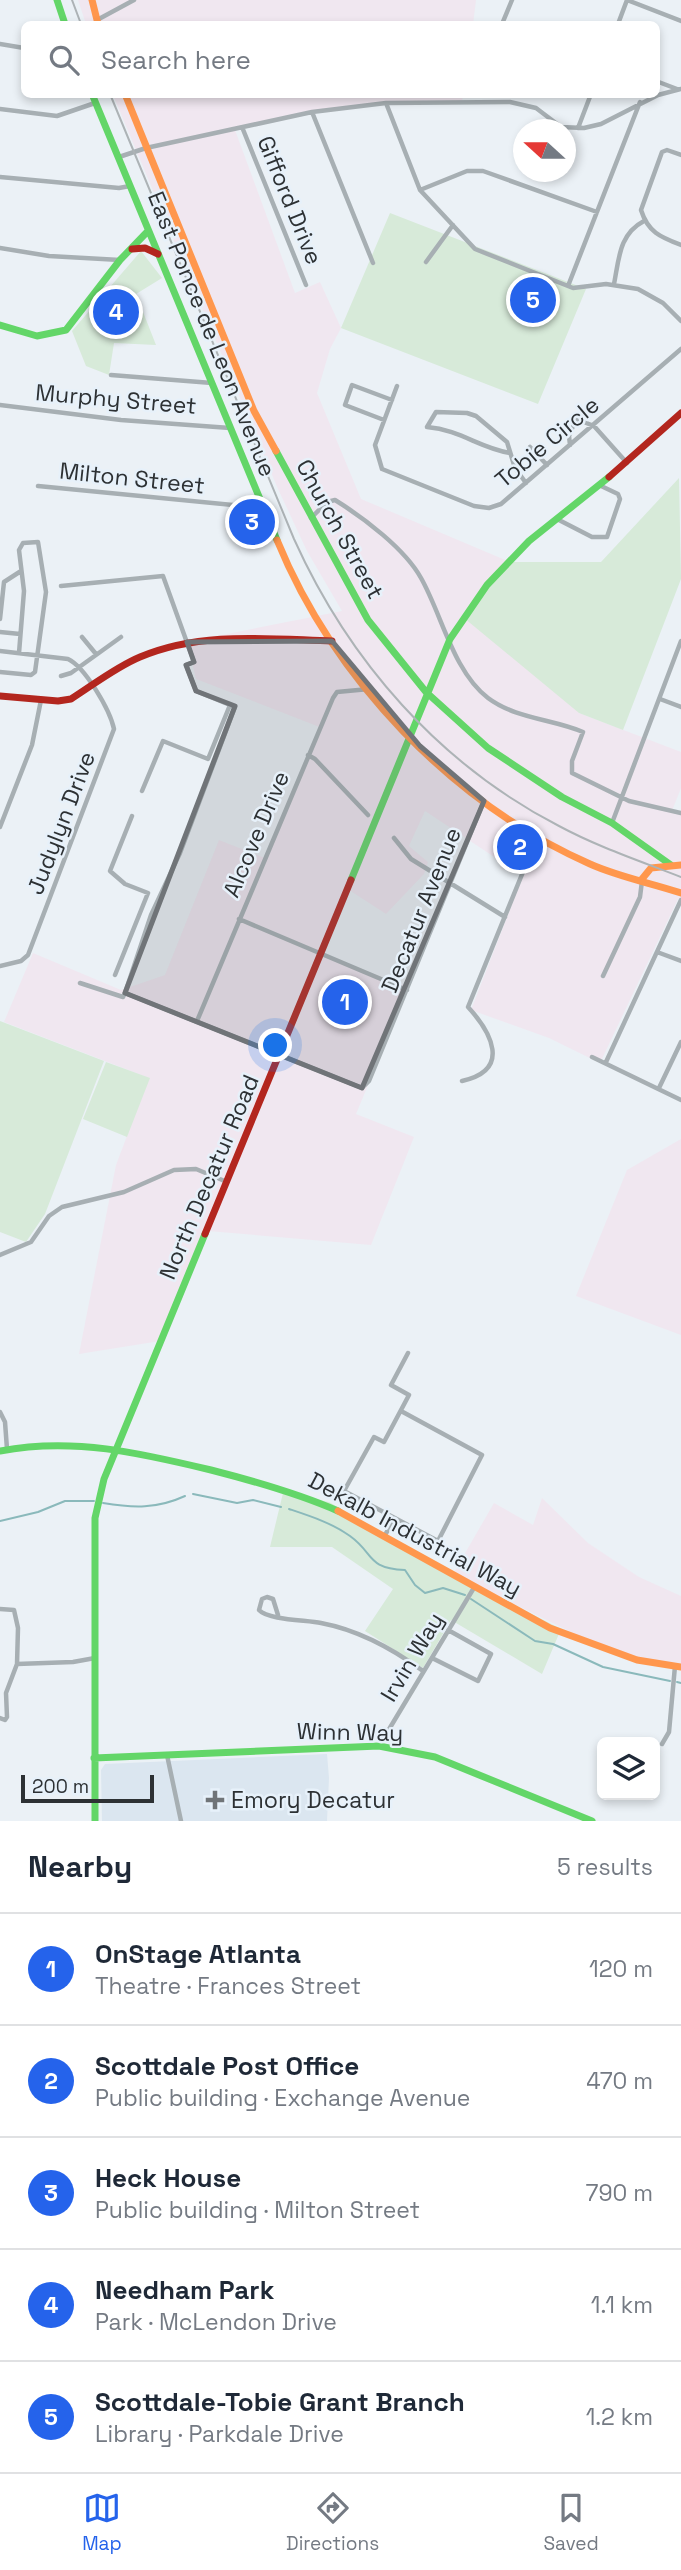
<!DOCTYPE html>
<meta charset="utf-8">
<style>
:root{--surface:#fff;--page:#f6f6f7;--text:#1f2937;--muted:#747a83;--line:#e0e1e3;--accent:#2563eb}
body{margin:0;font-family:"Space Grotesk",sans-serif;background:var(--page);color:var(--text)}
.controls{position:absolute;right:21px;bottom:21px;display:grid;overflow:hidden;border-radius:10px;box-shadow:0 4px 10px #0003}
.controls button{width:63px;height:63px;display:grid;place-items:center;padding:0;border:0;border-bottom:2px solid var(--line);background:var(--surface);color:var(--text);font:35px sans-serif}
.compass{position:absolute;left:513px;top:119px;width:63px;height:63px;border-radius:50%;background:var(--surface);box-shadow:0 4px 10px #0003;rotate:291deg}
.scale{position:absolute;left:21px;bottom:18px;width:133px;box-sizing:border-box;padding-left:7px;border:4px solid #2d3134;border-top:0;font-size:19px;line-height:24px;white-space:nowrap;color:#2d3134;-webkit-text-stroke:5px #e7f1fa;paint-order:stroke}
.you{position:absolute;left:276px;top:1046px;width:24px;height:24px;margin:-18px;border:5px solid #fff;border-radius:50%;background:#1a73e8;box-shadow:0 0 0 10px #1a73e833}
.badge{display:grid;place-items:center;width:46px;height:46px;border-radius:50%;background:var(--accent);color:#fff;font-size:23px;font-weight:700}
.pin{position:absolute;translate:-50% -50%;border:4px solid #fff;box-shadow:0 2px 7px #0006}
.list{margin:0;padding:0;list-style:none}
h2{display:flex;justify-content:space-between;align-items:center;height:91px;margin:0;padding:0 28px;font-size:30px}
h2 small{font-size:23px;font-weight:400;color:var(--muted)}
.list li{display:grid;grid-template-columns:46px 1fr auto;gap:21px;align-items:center;box-sizing:border-box;height:112px;padding:0 28px;border-top:2px solid var(--line)}
.list b{display:block;font-size:26px;white-space:nowrap}
.list p{margin:0;font-size:23px;white-space:nowrap;color:var(--muted)}
.list em{font-size:23px;font-style:normal;color:var(--muted)}
.icon{flex:none;width:38px;height:38px;fill:none;stroke:currentColor;stroke-width:2;stroke-linecap:round;stroke-linejoin:round}
.map{position:relative;flex:none;width:681px;height:1821px;overflow:hidden}
.search{position:absolute;background:var(--surface);box-shadow:0 4px 10px #0003;left:21px;right:21px;top:21px;height:77px;display:flex;align-items:center;gap:18px;box-sizing:border-box;padding:0 24px;border-radius:10px;color:var(--muted);font-size:26px}
.sheet{height:651px;background:var(--surface)}
nav{display:flex;justify-content:space-around;align-items:center;box-sizing:border-box;height:98px;border-top:2px solid var(--line);background:var(--surface);font-size:19px;color:var(--muted)}
nav a{display:grid;justify-items:center;gap:4px}
nav .on{color:var(--accent)}
.map>svg:first-child{display:block}
</style>
<div class="map">
<svg width="681" height="1821" viewBox="0 0 681 1821">
<rect width="100%" height="100%" fill="#ebf1f6"/>
<path fill="#f0e7f0" d="M78,0H476L473,24H86Z
M113,95H463L462,101L356,105L235,130L295,293L320,282L341,328L330,349L317,393L361,499L510,562L579,713L681,752V788L671,813H681V900L678,899L600,1063L549,1038L471,1010L523,876L425,811L409,846L428,862L424,874L386,914L349,890L323,955L409,987L356,1114L414,1137L371,1245L208,1231L160,1341L79,1354L116,1165L149,1078L4,1022L33,953L121,990L165,975L219,840L265,858L322,728L196,679L187,642L342,611L307,551L278,489Z
M681,1139V1335L576,1296L627,1170Z
M542,1498L588,1543L639,1577L681,1596V1669L622,1657L453,1574L494,1503L533,1525Z"/>
<path fill="#dbe6f0" d="M327,1754L329,1778L327,1821H102L101,1770L105,1764Z"/>
<path fill="#d7ead9" d="M390,213L586,289L538,404L341,328Z
M141,251L162,278L136,294L156,345L114,343L109,375L86,366L72,331Z
M679,478L681,579L623,730L579,713L464,618L510,562H601Z
M0,1021L104,1061L45,1214L26,1242L0,1232Z
M106,1062L150,1078L127,1137L83,1119Z
M283,1493L329,1502L453,1574L561,1629L542,1674L451,1620L423,1668L365,1631L393,1589L332,1547H270Z"/>
<g fill="none" stroke-linecap="round" stroke-linejoin="round">
<path stroke="#8ab9bb" stroke-width="2" d="M193,1494L237,1503L253,1500L281,1507
M103,1503C133,1508 157,1509 185,1496
M289,1509C310,1516 332,1523 350,1536C375,1554 366,1568 405,1570L415,1585L425,1593L443,1588L465,1595
M0,1521L38,1512L65,1501H94
M471,1599L535,1641L553,1644L603,1667L670,1681
M677,1682L681,1683"/>
<path stroke="#a7afb3" stroke-width="4.5" d="M627,0L681,21
M97,20L134,0
M502,24L512,0
M618,24L627,0
M0,44L24,48
M656,81L677,89
M386,103L420,190L475,249L573,288L606,284L638,289L663,303L681,321
M0,109L57,116L95,103
M312,112L373,263
M242,127L306,285
M578,128L591,94
M681,155L667,150L662,152L641,210C648,232 660,237 681,245
M119,157L146,148L312,112L386,103L510,102L536,108L561,127L584,128L601,124L658,95L681,89
M0,177L119,188L130,186
M420,190L467,171H483L597,212
M0,248L49,256L120,260
M426,262L453,225
M614,284C619,259 619,234 644,221
M568,286L640,102
M111,375L212,383
M397,386L375,445L382,469L474,506L489,508L501,504L681,349
M0,405L121,420L230,428
M384,420L345,405L352,385L392,400
M570,445L569,436L576,419L594,426L627,463
M530,447L547,465
M510,453C479,448 461,430 427,427L436,412L467,413L476,416L507,442L515,468L526,483
M38,486L263,508
M311,518L327,502L335,500C364,518 405,549 421,578C442,615 453,671 488,698C516,719 553,719 583,732L572,761V773L629,801L681,813
M557,519L592,537H607L620,499L618,494L599,485
M61,586L163,576L194,662L186,665L196,691L230,705L208,759L163,741L142,791
M0,619L4,582L21,571
M0,632L20,634
M82,637L96,654
M0,651L68,659C85,667 110,710 114,729L28,955L21,961L0,966
M0,672L31,675L35,672L46,592L38,542L23,543L19,550L24,591L19,653
M61,676L71,673L121,637
M660,699L681,707
M308,755L315,759L368,815
M612,823L681,641
M0,827L32,745L41,700
M394,838L411,859L505,917
M239,919L407,990
M657,952L681,961
M115,975L148,893L125,884L110,871L132,816
M603,976L640,897L642,881
M80,983L123,997L125,993L362,1088L369,1081L484,801
M125,993L151,915L180,853L235,707L230,705
M197,1021L333,698L337,692L369,689
M592,1057L681,1100
M606,1062L681,900
M462,1081C512,1070 491,1032 468,1007L538,835
M659,1088L681,1042
M0,1255L31,1242L49,1216L62,1207L124,1192L174,1170L196,1169L227,1182
M401,1411L482,1455L438,1541L344,1491L374,1437L384,1442L409,1395L391,1385L408,1353
M0,1412L5,1422L7,1449
M385,1535L395,1518
M0,1609L14,1610L18,1628L17,1664L6,1693L7,1717L5,1720L0,1718
M278,1615L273,1599L267,1597L262,1599L259,1610C268,1620 306,1620 321,1623C358,1630 393,1649 423,1671
M432,1658L478,1681L491,1654L448,1630
M17,1664L73,1662L95,1658
M662,1744L669,1732L675,1666
M379,1746L475,1586
M167,1755L181,1821"/>
<path stroke="#63d668" stroke-width="7" d="M57,0L65,24
M92,94L277,540
M0,325L37,336L66,330L120,260L148,231
M276,451L368,620L426,692L488,748L562,797L612,823L671,865
M351,880L450,639L487,585L529,541L609,477
M0,1451C73,1437 140,1453 211,1470C254,1481 297,1493 338,1511
M94,1758L379,1746L435,1757L592,1821
M95,1821V1518L104,1479L205,1234"/>
<path stroke="#ff974d" stroke-width="7" d="M92,0L98,24
M125,94L254,411L276,451
M277,540C334,679 452,803 590,864C619,877 651,883 681,893
M642,879L651,868L681,865
M338,1511L550,1628L637,1660L681,1667"/>
<path stroke="#b3261e" stroke-width="7" d="M132,249L145,248L158,254
M609,477L681,413
M0,696L58,701L71,699C93,685 116,667 140,657C201,631 268,639 332,641
M205,1234L351,880"/>
<path stroke="#adb3b6" stroke-width="2" d="M72,0L81,24
M110,94L294,539C349,661 439,764 559,826C598,847 640,861 681,877"/>
</g>
<path fill="#707478" fill-opacity="0.2" stroke="#707478" stroke-width="5" stroke-linejoin="round" d="M332,641L420,746L484,801L362,1088L125,993L235,706L196,691L186,665L194,662L187,642Z"/>
<path fill="#707478" stroke="#e7f1fa" stroke-width="2.5" d="M211.5 1789.5h7v7h7v7h-7v7h-7v-7h-7v-7h7z"/>
<g text-anchor="middle" dominant-baseline="central" stroke-width="5" stroke-linejoin="round" paint-order="stroke">
<g font-size="23" fill="#2d3134" stroke="#e7f1fa">
<text transform="translate(290 200) rotate(68)">Gifford Drive</text>
<text transform="translate(212 334) rotate(68)">East Ponce de Leon Avenue</text>
<text transform="translate(116 399) rotate(5)">Murphy Street</text>
<text transform="translate(547 442) rotate(-40)">Tobie Circle</text>
<text transform="translate(132 478) rotate(6)">Milton Street</text>
<text transform="translate(340 529) rotate(61)">Church Street</text>
<text transform="translate(61 823) rotate(-69)">Judylyn Drive</text>
<text transform="translate(256 834) rotate(-67)">Alcove Drive</text>
<text transform="translate(421 910) rotate(-68)">Decatur Avenue</text>
<text transform="translate(209 1177) rotate(-67)">North Decatur Road</text>
<text transform="translate(415 1534) rotate(28)">Dekalb Industrial Way</text>
<text transform="translate(412 1657) rotate(-59)">Irvin Way</text>
<text transform="translate(350 1732) rotate(1)">Winn Way</text>
</g>
<g font-size="23" fill="#2d3134" stroke="#e7f1fa" text-anchor="start">
<text x="231" y="1800">Emory Decatur</text>
</g>
</g>
</svg>
<div class="controls">
<button><svg class="icon" aria-label="layers" viewBox="0 0 24 24"><path d="M12 4l9 5-9 5-9-5zM3 14l9 5 9-5"/></svg></button>
</div>
<svg class="compass" viewBox="-18 -18 36 36"><path d="M0-13l5 13h-10z" fill="#e53935"/><path d="M0 13l5-13h-10z" fill="#747a83"/></svg>
<div class="scale">200 m</div>
<div class="you"></div>
<div class="pin badge" style="left:345px;top:1002px">1</div>
<div class="pin badge" style="left:520px;top:847px">2</div>
<div class="pin badge" style="left:252px;top:522px">3</div>
<div class="pin badge" style="left:116px;top:312px">4</div>
<div class="pin badge" style="left:533px;top:300px">5</div>
<div class="search"><svg class="icon" aria-label="search" viewBox="0 0 24 24"><circle cx="10" cy="10" r="6"/><path d="M15 15l6 6"/></svg>Search here</div>
</div>
<section class="sheet">
<h2>Nearby<small>5 results</small></h2>
<ul class="list">
<li><span class="badge">1</span><div><b>OnStage Atlanta</b><p>Theatre · Frances Street</p></div><em>120 m</em></li>
<li><span class="badge">2</span><div><b>Scottdale Post Office</b><p>Public building · Exchange Avenue</p></div><em>470 m</em></li>
<li><span class="badge">3</span><div><b>Heck House</b><p>Public building · Milton Street</p></div><em>790 m</em></li>
<li><span class="badge">4</span><div><b>Needham Park</b><p>Park · McLendon Drive</p></div><em>1.1 km</em></li>
<li><span class="badge">5</span><div><b>Scottdale-Tobie Grant Branch</b><p>Library · Parkdale Drive</p></div><em>1.2 km</em></li>
</ul>
</section>
<nav>
<a class="on"><svg class="icon" aria-label="map" viewBox="0 0 24 24"><path d="M3 6l6-2 6 2 6-2v14l-6 2-6-2-6 2zM9 4v14M15 6v14"/></svg>Map</a>
<a><svg class="icon" aria-label="directions" viewBox="0 0 24 24"><path d="M12 3l9 9-9 9-9-9zM9 14v-3h6M13 9l2 2-2 2"/></svg>Directions</a>
<a><svg class="icon" aria-label="saved" viewBox="0 0 24 24"><path d="M7 4h10v16l-5-4-5 4z"/></svg>Saved</a>
</nav>
